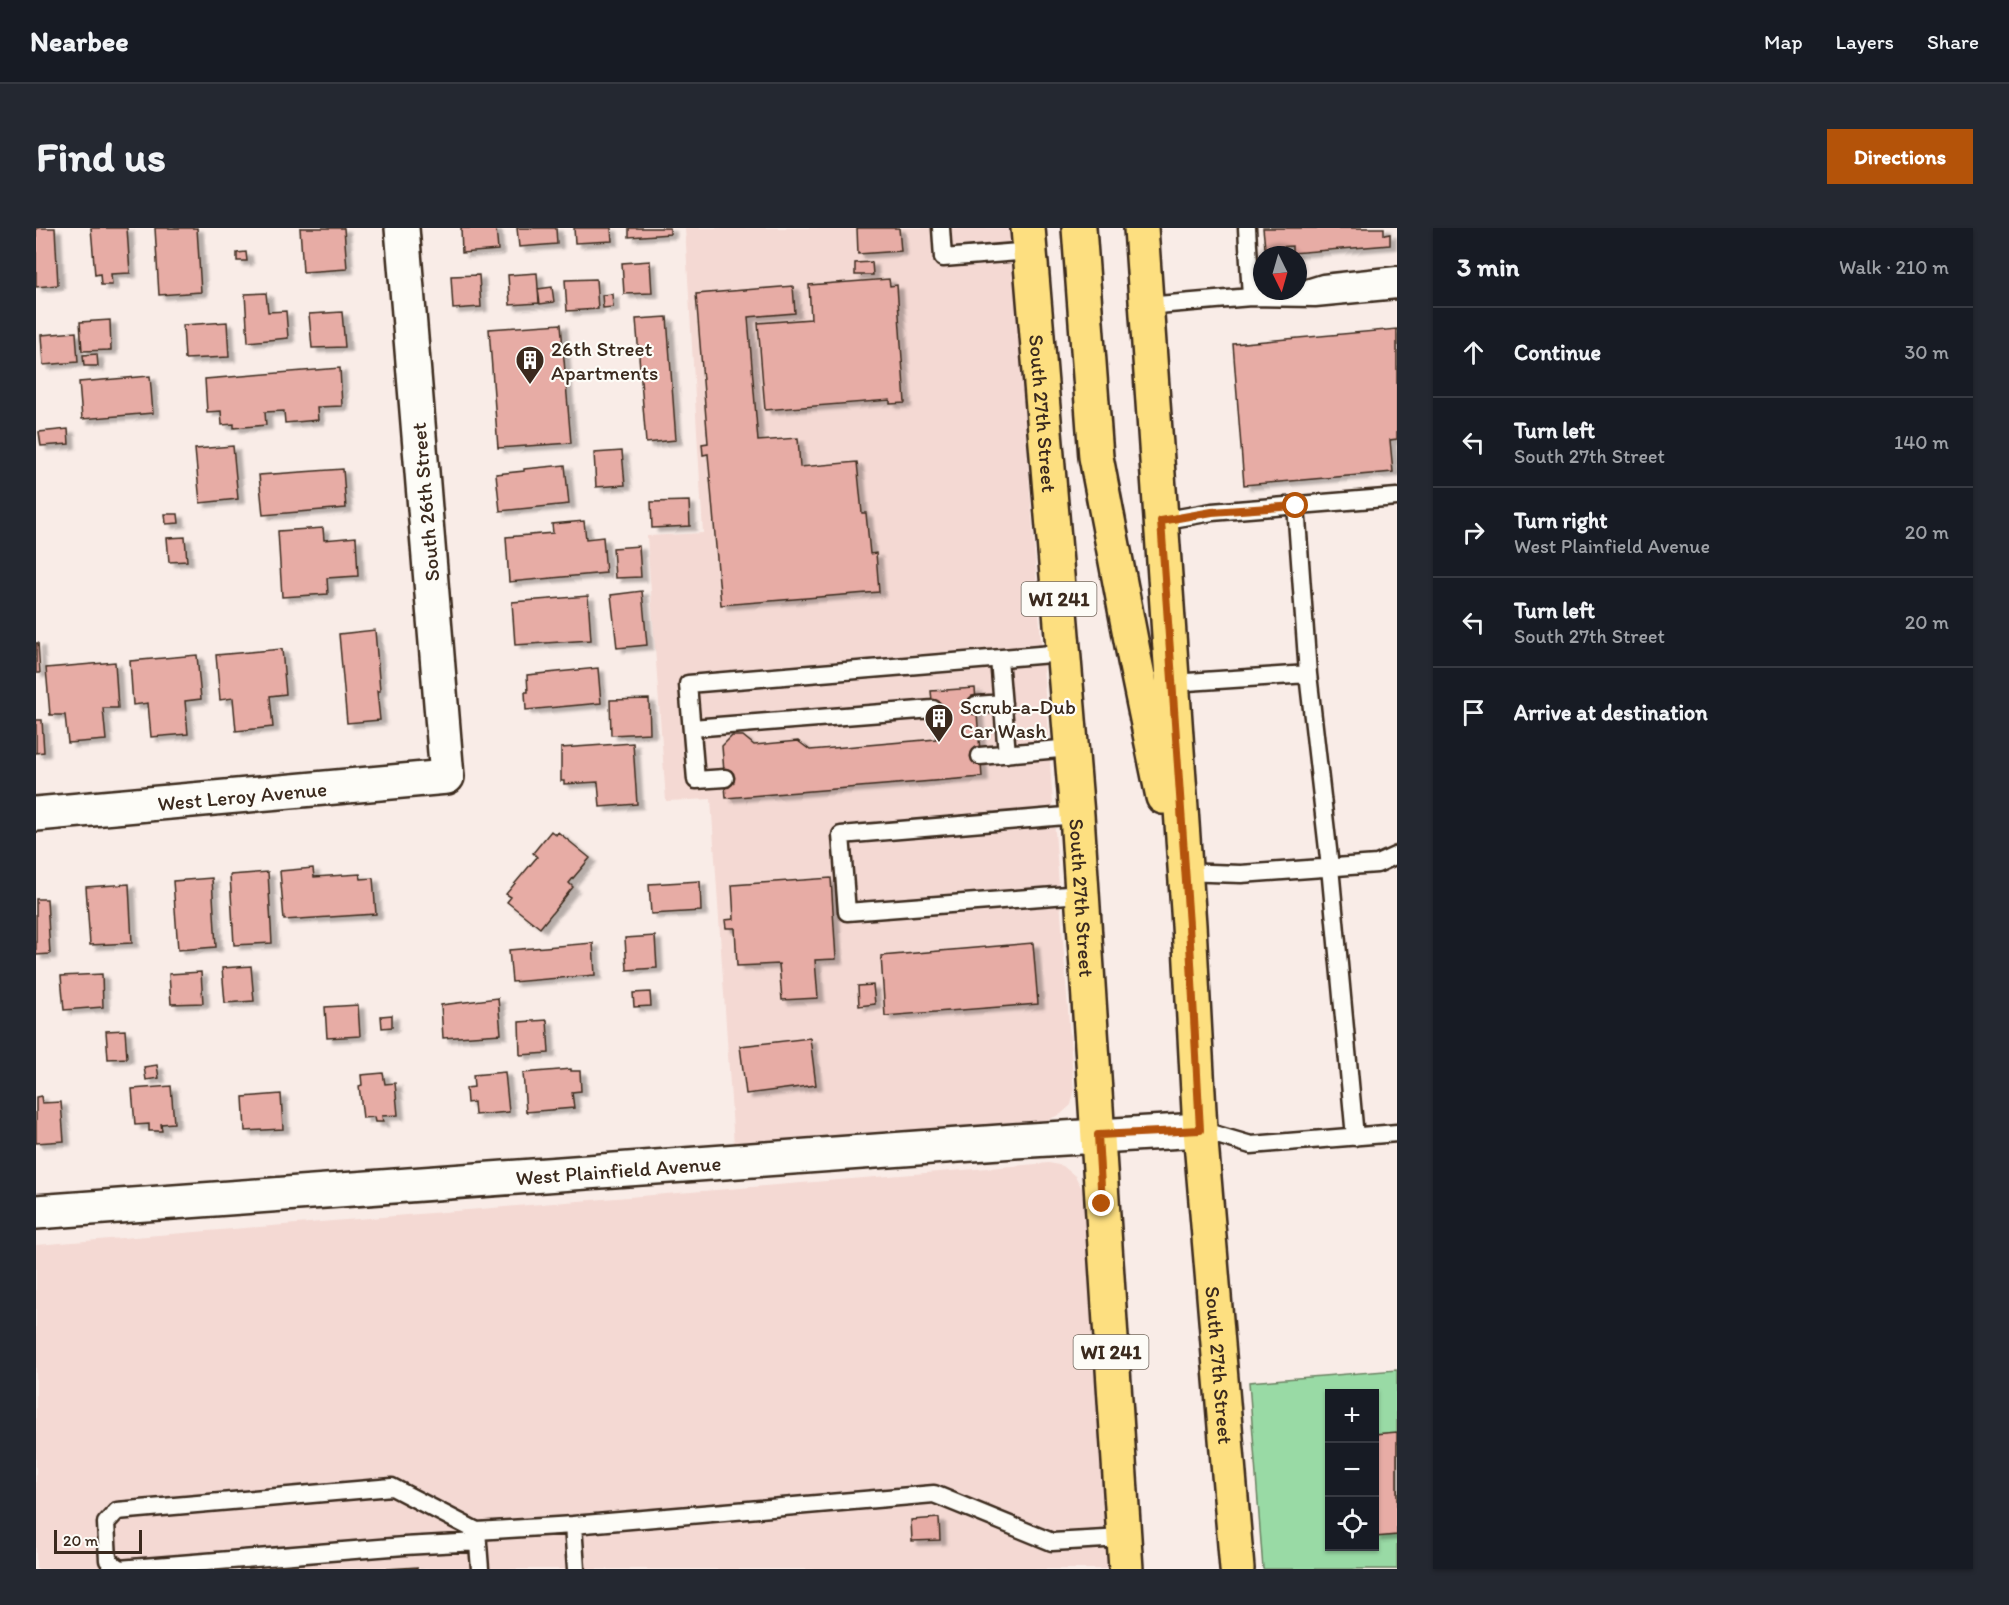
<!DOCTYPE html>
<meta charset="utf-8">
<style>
:root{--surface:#171b24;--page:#242831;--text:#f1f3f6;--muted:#9ea1a6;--line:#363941;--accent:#b45309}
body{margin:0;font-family:Itim,sans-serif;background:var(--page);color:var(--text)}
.controls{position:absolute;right:18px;bottom:18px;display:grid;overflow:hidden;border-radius:0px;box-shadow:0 2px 4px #0004}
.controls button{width:54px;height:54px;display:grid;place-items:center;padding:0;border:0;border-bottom:2px solid var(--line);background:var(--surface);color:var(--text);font:30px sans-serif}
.compass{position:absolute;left:1217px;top:18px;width:54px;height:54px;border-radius:50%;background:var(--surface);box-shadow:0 2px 4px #0004;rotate:175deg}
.scale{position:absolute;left:18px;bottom:15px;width:88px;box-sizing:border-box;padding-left:6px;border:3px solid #3b2a1e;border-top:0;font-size:16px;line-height:21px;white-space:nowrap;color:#3b2a1e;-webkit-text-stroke:4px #fdfcf7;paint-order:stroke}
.stop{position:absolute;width:18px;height:18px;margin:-14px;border:4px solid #b45309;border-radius:50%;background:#fff}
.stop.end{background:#b45309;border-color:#fff;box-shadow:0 2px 6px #0008}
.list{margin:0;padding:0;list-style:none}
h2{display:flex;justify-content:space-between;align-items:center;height:78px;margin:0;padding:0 24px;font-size:26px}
h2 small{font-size:20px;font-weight:400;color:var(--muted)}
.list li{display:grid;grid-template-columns:39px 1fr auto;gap:18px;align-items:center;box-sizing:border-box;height:90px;padding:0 24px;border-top:2px solid var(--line)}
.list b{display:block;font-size:22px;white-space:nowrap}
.list p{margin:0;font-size:20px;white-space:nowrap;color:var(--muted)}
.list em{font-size:20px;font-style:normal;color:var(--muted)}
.icon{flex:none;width:33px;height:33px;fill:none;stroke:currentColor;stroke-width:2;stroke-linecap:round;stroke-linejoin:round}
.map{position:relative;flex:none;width:1361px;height:1341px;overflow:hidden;border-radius:0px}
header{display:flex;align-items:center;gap:36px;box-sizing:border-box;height:84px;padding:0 30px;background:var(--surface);border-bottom:2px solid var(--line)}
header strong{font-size:28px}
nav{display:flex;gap:33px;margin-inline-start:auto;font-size:21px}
.intro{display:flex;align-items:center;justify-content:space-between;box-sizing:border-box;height:144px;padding:0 36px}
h1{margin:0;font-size:42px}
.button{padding:15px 27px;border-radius:0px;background:var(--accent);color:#fff;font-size:21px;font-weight:700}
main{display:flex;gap:36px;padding:0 36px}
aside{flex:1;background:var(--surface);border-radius:0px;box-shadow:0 2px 4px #0004}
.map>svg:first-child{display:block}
</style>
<header>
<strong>Nearbee</strong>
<nav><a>Map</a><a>Layers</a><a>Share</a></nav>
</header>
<div class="intro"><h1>Find us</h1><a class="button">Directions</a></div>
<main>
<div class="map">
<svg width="1361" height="1341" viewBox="0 0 1361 1341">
<defs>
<filter id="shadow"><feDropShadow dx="6" dy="4" stdDeviation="1.5" flood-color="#0004"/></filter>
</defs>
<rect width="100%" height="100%" fill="#f9ece7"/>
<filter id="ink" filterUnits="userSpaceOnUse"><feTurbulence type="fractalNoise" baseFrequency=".0167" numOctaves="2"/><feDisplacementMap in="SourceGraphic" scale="12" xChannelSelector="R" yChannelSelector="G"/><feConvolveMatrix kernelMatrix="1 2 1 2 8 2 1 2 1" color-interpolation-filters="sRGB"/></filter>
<g filter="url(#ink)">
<path fill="#f4d9d3" d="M649,0H975L1038,864L1035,877L1025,886L1011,892L698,917L675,571L630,573L611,308L667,305Z
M1013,935L1027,938L1039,948L1047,962L1075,1341H0V1017Z"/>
<path fill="#99daa5" stroke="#6a8262" stroke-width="1.5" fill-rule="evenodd" d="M1361,1142V1341H1227L1213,1154ZM1294,1166H1338V1318H1294Z"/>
<path fill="#e7aca5" stroke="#3b2a1e" stroke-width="1.5" filter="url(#shadow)" d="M0,0H19L22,57L0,59Z
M55,0H91L94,45L75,46L76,57H65L64,46L59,47Z
M119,0H161L165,64L123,67Z
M264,0H308L311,41L267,44Z
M425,0H460L462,22L426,25Z
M481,0H520L521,16L483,19Z
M538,0H575L576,13L539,15Z
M593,0H634V6L593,9Z
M821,0H863L865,23L822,26Z
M1227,0H1348V7L1354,6V17L1256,25V18L1229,20Z
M210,24L211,33H201V25Z
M614,33L616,65L588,66L586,35Z
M836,34L837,47H819V35Z
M501,45L503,75L474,77L472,47Z
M443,47L445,79L417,81L415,48Z
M560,51L562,81L531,83L529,52Z
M853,51L854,58L861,57L869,175L854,176V172L729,182L722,95L775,91L773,57Z
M757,58L759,85L712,89L722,213L762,210L764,239L821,234L826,285H830L834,326L840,325L843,364L685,377L672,226L667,227L666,216L672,215L660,66Z
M516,59L518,74L504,76L502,61Z
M230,65L232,84L250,83L252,110L212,114L209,66Z
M576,66L577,79L567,80L566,67Z
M306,84L309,119L276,120L273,86Z
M631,89L640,212L610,215L600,91Z
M74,92L75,122L46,123L44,94Z
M191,94L193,129L149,131L147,97Z
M525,96L535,215L462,220L453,101Z
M1361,101V211L1354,212L1357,244L1208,257L1197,116Z
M40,104L42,134L7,137L5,107Z
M61,126L62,138H48L47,127Z
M304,140L306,178L281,179L282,192L249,195L248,183L229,184L230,197L198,200V196L186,197L185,183L171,184L169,151Z
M114,148L117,185L46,191L43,154Z
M32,201L33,216L5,218L3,204Z
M197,218L202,271L164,275L159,221Z
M586,223L589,257L560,259L558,225Z
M529,237L533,276L464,283L460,246L488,243V241Z
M307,241L310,280L227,287L223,247Z
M653,273L654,298L616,300L615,274Z
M129,286H142L143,295L130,296Z
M548,293L550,311L567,309L570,345L473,354L470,309L517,305L516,296Z
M287,300L288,312L320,309L322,348L291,350L292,366L246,369L242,303Z
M149,309L151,333L133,334L131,310Z
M603,318L605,349L579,350L577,320Z
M606,363L611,417L581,420L575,367Z
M552,368L555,412L479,417L476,374Z
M339,402L344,463H341L344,492L311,495L303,406Z
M0,415H2L4,445H0Z
M246,421L250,466L234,468L237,499L200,503L197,470L184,472L180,427Z
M161,427L165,471L149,473L152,506L115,509L112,475L97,477L94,433Z
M79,434L82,480H67L70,512L32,515L29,487H14L10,440Z
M562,440L565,475L490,482L489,464H492L491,447Z
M939,460L946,549L690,570L686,518L696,508H707L718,517L762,513L774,522L900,511L895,463Z
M613,471L614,505L575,507L574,472Z
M0,492H6L8,524L0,525Z
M597,515L601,576L564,579L562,554L528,556V553H525V520Z
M515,603L520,607L522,604L554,630L533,655L537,659L504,700L471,674L475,669L470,666L501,629L497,625Z
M277,640L278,649L324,646L325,651L337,650L340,686L248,692L244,643Z
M232,644L236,715L198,717L194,647Z
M176,650L180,719L142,722L137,653Z
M795,650L800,731L779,732L782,770L746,772L743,736L701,738L699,700H690L689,692L698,691L696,657Z
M664,653L665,683L615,686L613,656Z
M93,656L96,715L54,717L50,659Z
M0,671H11L14,726L0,727Z
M619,708L621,740L591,742L589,710Z
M557,715L559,747L476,754L473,722Z
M997,715L1002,776L849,788L845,728Z
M215,738L218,773L189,775L186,740Z
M165,744L167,775L135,776L133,746Z
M66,746L67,779L28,782L25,748Z
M837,757L839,776L823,778L822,758Z
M614,764L615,778L598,779L597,765Z
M462,770L465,806L407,810L405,777Z
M322,777L324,808L291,810L289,779Z
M356,787V799L346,800L345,788Z
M511,792L513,825L484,827L483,794Z
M89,802L91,830L72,831L70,803Z
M774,810L780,857L710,866L704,818Z
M121,837L123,850L110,852L108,839Z
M535,841V843H544L545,863L536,864L538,880L490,884L487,845Z
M469,844L473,884L439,887L438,874L431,875L430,860L438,859L437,847Z
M347,845L349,856L359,855L362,887L346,888L347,894H339L338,889L327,890L323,858L326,857L325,847Z
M135,858L138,895L125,896L126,903H113V896L99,897L96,861Z
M245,866L247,901L209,903L207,869Z
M5,868L6,875L25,874L28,913L0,915V869Z
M1361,1204V1307L1339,1309L1338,1206Z
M903,1290L904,1312L876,1313L875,1292Z
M381,1339V1341H350Z"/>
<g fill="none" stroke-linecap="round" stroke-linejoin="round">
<g stroke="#3b2a1e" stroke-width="21">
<path id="lane" d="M905,0L907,30L994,23
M1211,0L1215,69
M1255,65L1287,55L1361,47
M1110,78L1215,69L1279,70L1361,62
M1125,293L1176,284L1361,269
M963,431L971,526
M1272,446L1294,639L1319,909
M1136,455L1272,446L1260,277
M940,477L967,475
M656,500L897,481
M944,528L1035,520
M689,550L660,552L652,456L1027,425
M1041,587L805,607L811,684L1045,666
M1143,644L1205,646L1341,636L1361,627
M1164,902L1215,917L1361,905
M441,1303L356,1259L81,1283L70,1295L72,1332L83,1341L368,1318L442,1314
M444,1341L441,1303L537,1297
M540,1341L537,1297L898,1266L1016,1314L1087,1310"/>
</g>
<g stroke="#3b2a1e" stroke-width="38">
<g id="street">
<path id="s1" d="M0,586L411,549L366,0"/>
<path id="s2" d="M0,984L978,913L1164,902"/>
</g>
</g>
<g stroke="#3b2a1e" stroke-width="38">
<g id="primary">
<path id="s3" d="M992,0L1041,587L1090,1341"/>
<path d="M1043,0L1060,229L1099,433L1127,569"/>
<path id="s4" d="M1105,0L1153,697L1164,902L1201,1341"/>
</g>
</g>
<use href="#lane" stroke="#fdfcf7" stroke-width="16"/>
<use href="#street" stroke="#fdfcf7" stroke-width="33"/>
<use href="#primary" stroke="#fddf80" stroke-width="33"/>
</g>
</g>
<g fill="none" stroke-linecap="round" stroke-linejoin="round" filter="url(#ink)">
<path stroke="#b45309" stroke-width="8" d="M1066,976L1062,907L1164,902L1153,697L1125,293L1176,284L1260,278"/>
</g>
<defs>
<g id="building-pin" transform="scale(1.5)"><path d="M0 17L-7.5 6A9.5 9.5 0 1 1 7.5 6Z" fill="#3b2a1e" stroke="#fdfcf7"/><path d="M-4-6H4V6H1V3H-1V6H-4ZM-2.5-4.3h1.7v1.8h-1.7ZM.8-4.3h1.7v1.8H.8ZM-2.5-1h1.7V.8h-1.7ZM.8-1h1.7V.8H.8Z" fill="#fff"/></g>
</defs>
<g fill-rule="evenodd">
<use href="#building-pin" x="494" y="132"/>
<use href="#building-pin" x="903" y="490"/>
</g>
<g text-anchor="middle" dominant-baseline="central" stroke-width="4.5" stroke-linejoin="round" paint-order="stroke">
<g fill="#fdfcf7" stroke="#75695f" stroke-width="1.5">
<rect x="985.5" y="354" width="75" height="34" rx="4.5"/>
<rect x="1037.5" y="1107" width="75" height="34" rx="4.5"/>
</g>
<g font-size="20" font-weight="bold" fill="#3b2a1e">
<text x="1023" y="371">WI 241</text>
<text x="1075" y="1124">WI 241</text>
</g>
<g font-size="21" fill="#3b2a1e" stroke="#fdfcf7" text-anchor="start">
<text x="515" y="120">26th Street<tspan x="515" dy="24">Apartments</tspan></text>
<text x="924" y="478">Scrub-a-Dub<tspan x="924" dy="24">Car Wash</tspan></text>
</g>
<g font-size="21" fill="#3b2a1e" stroke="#fdfcf7">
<text stroke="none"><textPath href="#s3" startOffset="186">South 27th Street</textPath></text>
<text transform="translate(389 274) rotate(-95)">South 26th Street</text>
<text stroke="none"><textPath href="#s1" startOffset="207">West Leroy Avenue</textPath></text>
<text stroke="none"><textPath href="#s3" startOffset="672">South 27th Street</textPath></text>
<text stroke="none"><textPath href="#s2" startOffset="584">West Plainfield Avenue</textPath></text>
<text stroke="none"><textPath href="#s4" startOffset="1140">South 27th Street</textPath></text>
</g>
</g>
</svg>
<div class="controls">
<button>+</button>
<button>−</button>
<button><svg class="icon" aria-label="locate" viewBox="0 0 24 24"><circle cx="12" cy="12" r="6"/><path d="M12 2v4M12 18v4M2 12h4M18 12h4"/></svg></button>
</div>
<svg class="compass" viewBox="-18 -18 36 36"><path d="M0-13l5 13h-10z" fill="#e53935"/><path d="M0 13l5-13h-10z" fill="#9ea1a6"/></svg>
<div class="scale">20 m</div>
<div class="stop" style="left:1260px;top:278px"></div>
<div class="stop end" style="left:1066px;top:976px"></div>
</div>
<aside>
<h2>3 min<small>Walk · 210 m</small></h2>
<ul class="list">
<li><svg class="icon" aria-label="ahead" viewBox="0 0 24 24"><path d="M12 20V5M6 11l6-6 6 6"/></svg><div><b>Continue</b></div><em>30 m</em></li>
<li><svg class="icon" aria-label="left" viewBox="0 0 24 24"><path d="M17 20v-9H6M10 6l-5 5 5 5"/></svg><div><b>Turn left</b><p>South 27th Street</p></div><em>140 m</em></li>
<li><svg class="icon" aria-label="right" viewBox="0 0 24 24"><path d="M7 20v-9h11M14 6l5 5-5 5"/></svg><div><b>Turn right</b><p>West Plainfield Avenue</p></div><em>20 m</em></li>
<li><svg class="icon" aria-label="left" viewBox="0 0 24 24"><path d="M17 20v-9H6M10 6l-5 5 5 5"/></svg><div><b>Turn left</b><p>South 27th Street</p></div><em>20 m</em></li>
<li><svg class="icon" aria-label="arrive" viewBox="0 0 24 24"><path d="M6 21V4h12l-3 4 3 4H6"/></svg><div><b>Arrive at destination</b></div></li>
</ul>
</aside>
</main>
